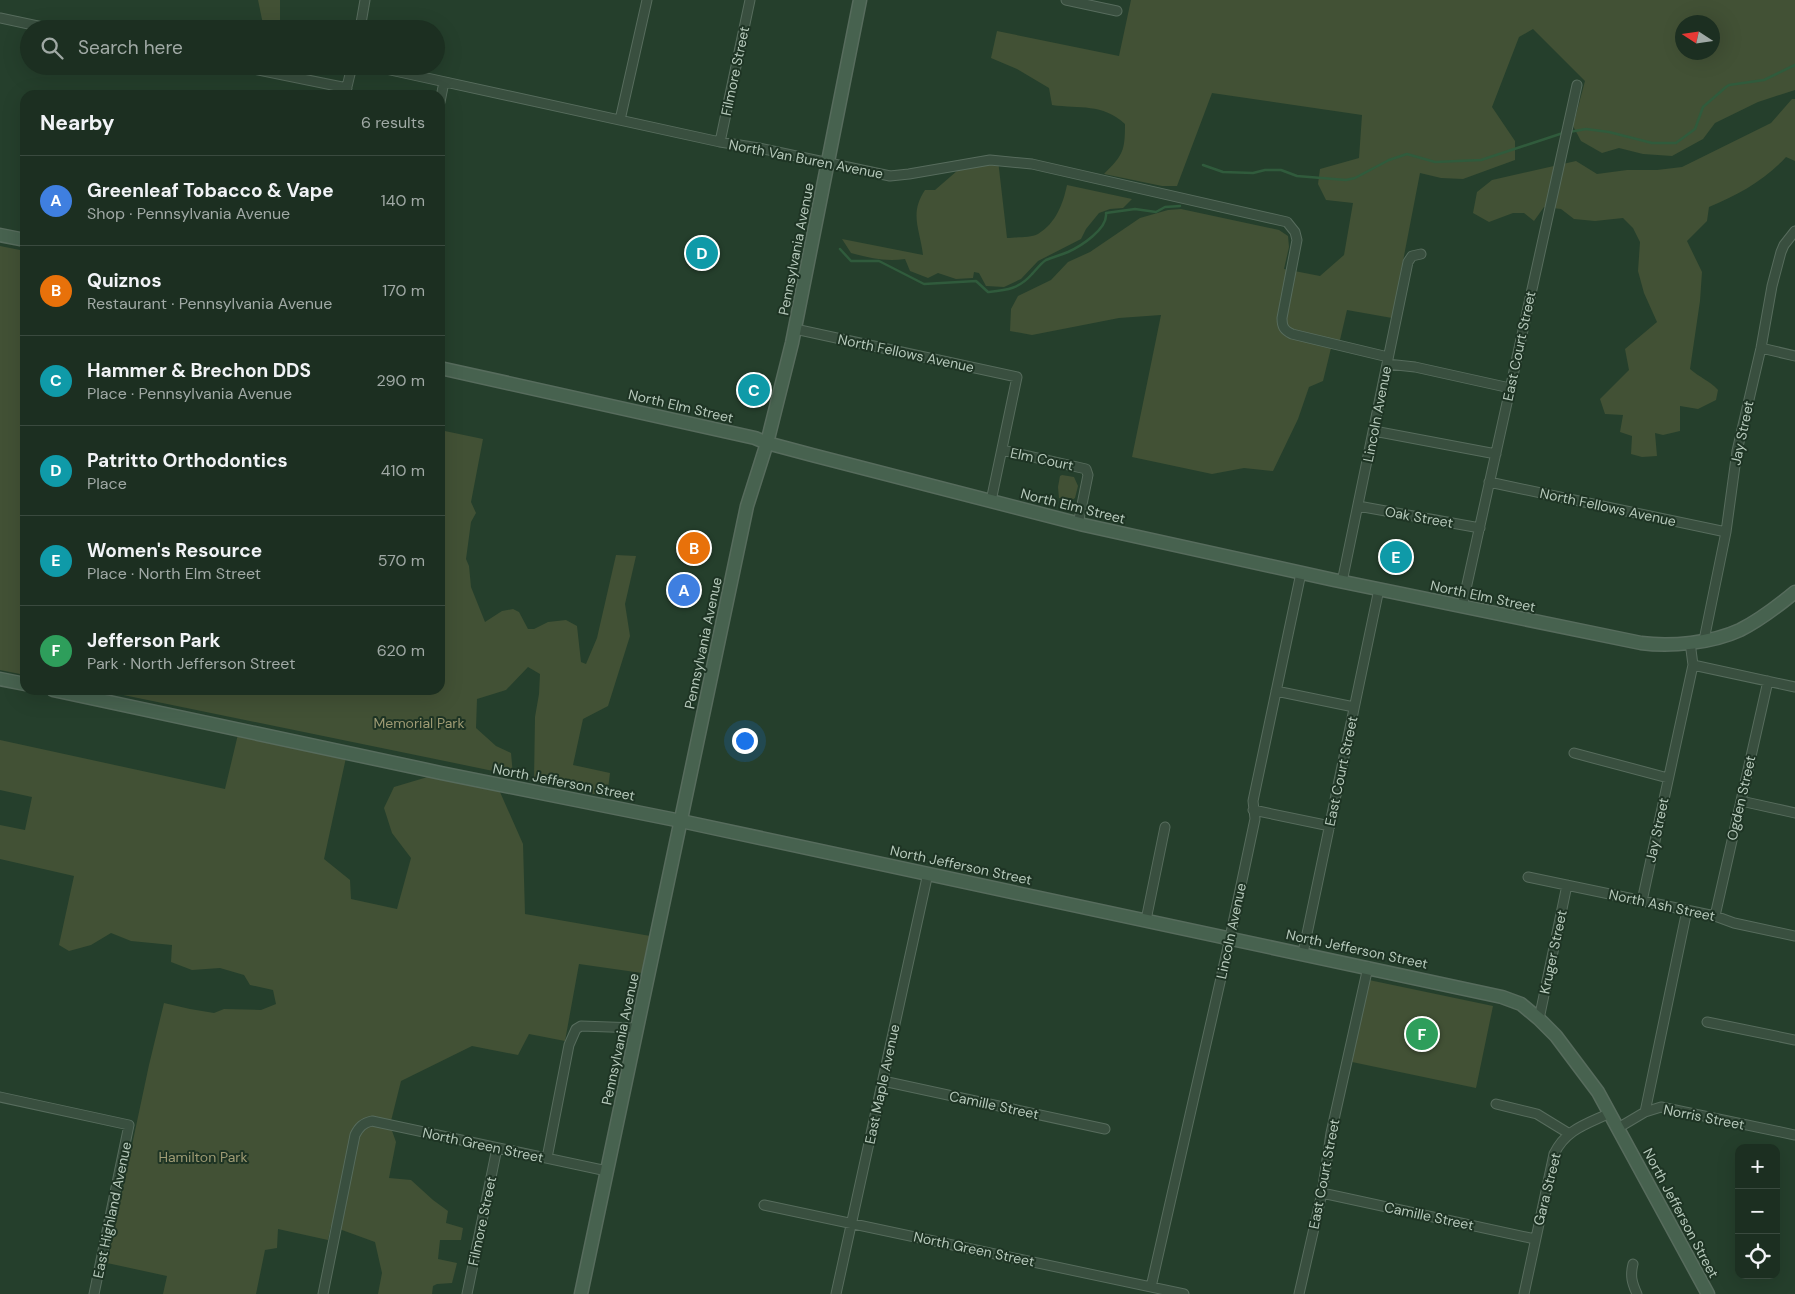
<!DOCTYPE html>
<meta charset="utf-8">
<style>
:root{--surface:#1c2f21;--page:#293b2e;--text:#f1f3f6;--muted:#a0a9a5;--line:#3a4a3f;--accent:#8ef6ad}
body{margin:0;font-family:"DM Sans",sans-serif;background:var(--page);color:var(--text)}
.controls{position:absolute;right:15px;bottom:15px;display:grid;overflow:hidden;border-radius:10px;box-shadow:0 5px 20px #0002}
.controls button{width:45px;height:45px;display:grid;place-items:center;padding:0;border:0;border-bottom:1px solid var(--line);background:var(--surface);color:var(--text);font:25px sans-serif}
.compass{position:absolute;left:1675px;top:15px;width:45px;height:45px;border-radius:50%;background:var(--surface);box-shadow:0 5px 20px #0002;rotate:282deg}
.you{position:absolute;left:744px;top:740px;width:18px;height:18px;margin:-12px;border:4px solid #fff;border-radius:50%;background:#1a73e8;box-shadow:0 0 0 8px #1a73e833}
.badge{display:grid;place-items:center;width:32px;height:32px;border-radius:50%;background:var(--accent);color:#fff;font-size:16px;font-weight:700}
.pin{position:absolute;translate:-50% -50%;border:2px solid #fff;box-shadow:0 1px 5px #0006}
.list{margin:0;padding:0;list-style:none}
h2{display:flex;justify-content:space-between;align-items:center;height:65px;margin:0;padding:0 20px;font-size:21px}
h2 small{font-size:16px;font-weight:400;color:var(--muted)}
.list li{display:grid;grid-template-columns:32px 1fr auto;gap:15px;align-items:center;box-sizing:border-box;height:90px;padding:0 20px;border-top:1px solid var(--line)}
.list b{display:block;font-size:19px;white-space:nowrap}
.list p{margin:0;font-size:16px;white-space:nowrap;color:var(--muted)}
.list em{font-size:16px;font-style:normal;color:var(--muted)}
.icon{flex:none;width:28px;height:28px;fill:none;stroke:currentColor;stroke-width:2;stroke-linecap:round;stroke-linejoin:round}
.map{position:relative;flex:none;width:1795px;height:1294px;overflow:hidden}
.search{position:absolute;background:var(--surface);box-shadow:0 5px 20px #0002;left:20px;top:20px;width:425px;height:55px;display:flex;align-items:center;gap:12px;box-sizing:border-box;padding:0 18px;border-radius:28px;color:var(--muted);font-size:19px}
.panel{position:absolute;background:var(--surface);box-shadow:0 5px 20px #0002;left:20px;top:90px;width:425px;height:605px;border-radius:15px}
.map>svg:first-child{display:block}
</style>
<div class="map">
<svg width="1795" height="1294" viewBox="0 0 1795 1294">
<rect width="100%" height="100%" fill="#253f2c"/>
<path fill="#425135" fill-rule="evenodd" d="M258,0H280V24L276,29H264Z
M1131,0H1795V90L1758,102L1715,123L1703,139L1672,156L1643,154L1619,148L1602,153L1581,141L1573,126L1585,81L1533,29L1519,37L1492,107L1515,141V160L1463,179L1441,178L1420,173L1392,318L1347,310L1340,340H1333L1323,381L1309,387L1298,419L1273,471L1244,468L1212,474L1132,457L1161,315L1119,318L1032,335L1010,331L1011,309L1018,296L1051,280L1068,262L1090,252L1140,218L1168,210L1181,209L1279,230L1288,236L1289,247L1284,269L1320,276L1344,255L1353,203L1326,200L1318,184L1320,169L1359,158L1362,115L1212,93L1177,186H1162L1104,174C1123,155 1125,151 1125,124C1102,103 1080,109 1052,105L1049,88L1017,69L991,58L997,31L1119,56ZM1682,22H1712V52H1682Z
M1792,99H1795V161L1786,157C1765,180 1738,195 1709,207L1707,221L1687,241L1702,272L1700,301L1690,369C1699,377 1710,381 1718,390L1716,400L1698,409L1680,406V431L1663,435L1655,433L1657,456L1642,457L1631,454L1632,436L1620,432L1623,415L1605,414L1600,399L1629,370L1625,349L1657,322L1644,293L1638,271L1640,242L1633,228L1623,218L1595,221L1574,219L1561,209L1544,207L1534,221L1524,213H1513L1489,222L1473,213L1477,192L1492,180L1576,161L1597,174L1627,170H1657L1682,167L1771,123Z
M998,160L1007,238C1016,237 1030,238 1038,234C1056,223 1063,204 1067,185L1132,199L1123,208L1110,209L1099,213L1086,229L1081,239L1038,261L1021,279L1004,287L986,286L979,273L974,272L973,278L956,279L938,273L928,278L910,271L905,259C886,262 869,258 851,253L842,239L923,255C920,229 909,214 925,190H935L965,164Z
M0,246L25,251V675L0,670Z
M440,430L483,439L471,502L476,513L471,522L466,559L469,566L471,587L485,622L502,611L513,609L519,612L528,629H534L548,622L566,620L577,626L581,662L586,664L597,638L616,555L636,556L625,604L630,636L608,706L583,719L573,765L610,773L607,797L534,780L535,717L539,694L540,674L528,667L506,690L477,699L476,728L496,746L511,753L513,775L99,690H440Z
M1062,475L1074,477L1078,486L1075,498L1072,500L1059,498L1058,487L1060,476Z
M239,730L347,753L324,859L350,880L351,899L397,909L411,858L392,833L384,808L394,787L441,773L496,783L523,844L525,914L656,937L649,974L579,964L565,1041L529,1034L518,1055L472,1046L401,1081L390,1125L396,1142L389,1178L411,1180L433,1200L448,1211L446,1223L463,1228L461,1240H440L438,1259L457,1263L452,1283L437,1284L433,1286L432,1294H378L382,1273L375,1242L331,1226L328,1240L278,1229L277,1248L265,1250L256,1294H163L167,1276L107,1263L149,1065L164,1003L190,1009L214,1013L224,1009L261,1010L276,1004L273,990L250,985L244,975L220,968L192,970L171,962L172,945L131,941L111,933L91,945L69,951L59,945L74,876L0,859V825L25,830L32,797L0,790V740L225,789Z
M1369,980L1493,1006L1476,1088L1352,1062Z"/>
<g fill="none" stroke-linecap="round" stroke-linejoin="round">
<path stroke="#305b3c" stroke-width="2.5" d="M1569,132L1586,129L1609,132L1652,143H1676L1695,129L1703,107L1726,87L1729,85L1764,80L1795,65
M1203,165L1223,172L1253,173L1265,170H1281L1297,176L1346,180L1355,178L1389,160L1407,154L1435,162L1481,160L1563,133
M840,249L851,261H879L924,284L976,281L988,292C1007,290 1019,289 1032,274C1036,270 1041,263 1046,260C1053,257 1061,255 1068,252C1081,246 1108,229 1106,213L1135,209L1156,212L1165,207L1180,206"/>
<g stroke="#576c5d" stroke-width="11">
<path id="street" d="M1066,0L1117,11
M0,18L52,29
M360,29L365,0
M238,66L347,88
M372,66L720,142L759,148L890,176L909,174L990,160L1032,164L1287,222L1295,232L1297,240L1282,318C1282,327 1284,330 1292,334L1388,357
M345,95L352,66
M440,102L444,82
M620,120L647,0
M720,142L750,0
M795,329L1017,377L991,501
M1761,348L1795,356
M1387,364L1415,367L1510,388
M1374,431L1496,454
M1002,450L1086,469L1088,475L1078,524
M1489,482L1726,532
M1358,506L1480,528
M1342,582L1408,262L1412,256L1421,254
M1462,607L1577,85
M1704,640L1726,532L1737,451L1761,348L1772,286L1781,252L1784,245L1795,231
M1693,665L1795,687
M1276,691L1354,707
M1574,753L1668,778
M1741,801L1795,813
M1253,810L1330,826
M1528,877L1715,916L1734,923L1795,936
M1642,901L1693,665L1690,642
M1715,916L1768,681
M1146,920L1165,827
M1303,953L1379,589
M1539,1019L1567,885
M1707,1022L1795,1040
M883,1081L1105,1129
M0,1097L129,1125L94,1294
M1496,1104L1537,1114L1568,1133
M1645,1112L1687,910
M1618,1128L1645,1112L1661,1107L1795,1135
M547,1158L569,1045L576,1029L581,1026L637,1028
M1322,1193L1535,1239
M764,1205L1184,1294
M1633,1264C1630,1276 1632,1283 1637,1294
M1151,1287L1228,947L1255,819L1253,801L1301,573
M323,1294L355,1135C359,1127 363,1123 372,1121L607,1171
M467,1294L497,1148
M836,1294L928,873
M1299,1294L1322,1193L1331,1133L1368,967
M1524,1294L1554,1154C1566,1129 1587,1124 1610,1113"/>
</g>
<g stroke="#576c5d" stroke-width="15">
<path id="secondary" d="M0,235L25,240
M440,368L755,438L767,443L812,455L1084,525L1334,580L1641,643C1671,647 1712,643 1740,630C1760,620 1778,606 1795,592
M0,679L25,684
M53,690L441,773L681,821L1502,997L1521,1004L1539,1019L1556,1036L1598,1092L1708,1294
M581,1294L747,506L767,443L792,343L860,0"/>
</g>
<use href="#street" stroke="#394f3f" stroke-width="9"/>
<use href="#secondary" stroke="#47624f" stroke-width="12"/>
</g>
<g text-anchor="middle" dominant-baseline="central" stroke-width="4" stroke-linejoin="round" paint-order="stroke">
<g font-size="14" fill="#b6c9bb" stroke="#1e3424">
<text transform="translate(735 71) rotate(-78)">Filmore Street</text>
<text transform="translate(806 159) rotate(11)">North Van Buren Avenue</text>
<text transform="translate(796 249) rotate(-79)">Pennsylvania Avenue</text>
<text transform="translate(1519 346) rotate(-78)">East Court Street</text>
<text transform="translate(906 353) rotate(12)">North Fellows Avenue</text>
<text transform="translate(681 406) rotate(13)">North Elm Street</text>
<text transform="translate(1377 414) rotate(-79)">Lincoln Avenue</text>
<text transform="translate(1742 433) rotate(-78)">Jay Street</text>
<text transform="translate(1042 459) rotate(12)">Elm Court</text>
<text transform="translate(1073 506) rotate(14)">North Elm Street</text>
<text transform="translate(1608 507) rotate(12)">North Fellows Avenue</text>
<text transform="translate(1419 517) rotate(10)">Oak Street</text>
<text transform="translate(1483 596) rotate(12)">North Elm Street</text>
<text transform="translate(703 643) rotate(-78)">Pennsylvania Avenue</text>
<text transform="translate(1341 771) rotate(-78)">East Court Street</text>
<text transform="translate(564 782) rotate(11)">North Jefferson Street</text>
<text transform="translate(1741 798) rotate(-77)">Ogden Street</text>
<text transform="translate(1657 830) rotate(-78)">Jay Street</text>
<text transform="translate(961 865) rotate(12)">North Jefferson Street</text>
<text transform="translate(1662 905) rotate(12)">North Ash Street</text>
<text transform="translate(1231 931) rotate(-78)">Lincoln Avenue</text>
<text transform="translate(1357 949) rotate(12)">North Jefferson Street</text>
<text transform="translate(1553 952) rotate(-78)">Kruger Street</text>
<text transform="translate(620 1039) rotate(-78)">Pennsylvania Avenue</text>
<text transform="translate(882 1084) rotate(-78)">East Maple Avenue</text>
<text transform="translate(994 1105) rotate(12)">Camille Street</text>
<text transform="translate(1704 1117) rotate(11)">Norris Street</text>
<text transform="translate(483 1145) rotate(12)">North Green Street</text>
<text transform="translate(1324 1174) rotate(-79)">East Court Street</text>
<text transform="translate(1547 1189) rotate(-76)">Gara Street</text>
<text transform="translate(112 1210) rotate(-78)">East Highland Avenue</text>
<text transform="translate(1681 1213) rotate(62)">North Jefferson Street</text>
<text transform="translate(1429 1216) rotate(12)">Camille Street</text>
<text transform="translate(482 1221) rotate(-78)">Filmore Street</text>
<text transform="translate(974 1249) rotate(12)">North Green Street</text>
</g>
<g font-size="14" fill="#9f9b74" stroke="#1e3424">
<text x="419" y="723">Memorial Park</text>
<text x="203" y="1157">Hamilton Park</text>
</g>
</g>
</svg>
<div class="controls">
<button>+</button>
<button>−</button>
<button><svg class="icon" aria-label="locate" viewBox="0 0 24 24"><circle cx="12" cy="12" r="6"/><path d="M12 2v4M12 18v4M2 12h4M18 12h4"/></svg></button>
</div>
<svg class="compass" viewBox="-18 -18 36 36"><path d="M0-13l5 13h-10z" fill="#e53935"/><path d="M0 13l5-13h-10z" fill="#a0a9a5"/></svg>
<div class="you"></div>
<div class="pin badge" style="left:684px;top:590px;background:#3f7fe0">A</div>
<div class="pin badge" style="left:694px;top:548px;background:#e8710a">B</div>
<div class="pin badge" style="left:754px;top:390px;background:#0f9aa8">C</div>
<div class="pin badge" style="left:702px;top:253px;background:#0f9aa8">D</div>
<div class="pin badge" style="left:1396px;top:557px;background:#0f9aa8">E</div>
<div class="pin badge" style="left:1422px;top:1034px;background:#2e9e5b">F</div>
<div class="search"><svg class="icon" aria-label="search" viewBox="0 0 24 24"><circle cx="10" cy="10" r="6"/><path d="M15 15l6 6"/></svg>Search here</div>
<section class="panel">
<h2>Nearby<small>6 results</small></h2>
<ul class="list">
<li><span class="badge" style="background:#3f7fe0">A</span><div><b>Greenleaf Tobacco &amp; Vape</b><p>Shop · Pennsylvania Avenue</p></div><em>140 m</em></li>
<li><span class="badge" style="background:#e8710a">B</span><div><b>Quiznos</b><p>Restaurant · Pennsylvania Avenue</p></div><em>170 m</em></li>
<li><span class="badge" style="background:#0f9aa8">C</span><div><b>Hammer &amp; Brechon DDS</b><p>Place · Pennsylvania Avenue</p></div><em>290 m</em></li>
<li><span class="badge" style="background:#0f9aa8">D</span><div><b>Patritto Orthodontics</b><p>Place</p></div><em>410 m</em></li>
<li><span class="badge" style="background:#0f9aa8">E</span><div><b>Women's Resource</b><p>Place · North Elm Street</p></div><em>570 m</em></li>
<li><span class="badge" style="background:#2e9e5b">F</span><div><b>Jefferson Park</b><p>Park · North Jefferson Street</p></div><em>620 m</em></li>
</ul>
</section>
</div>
